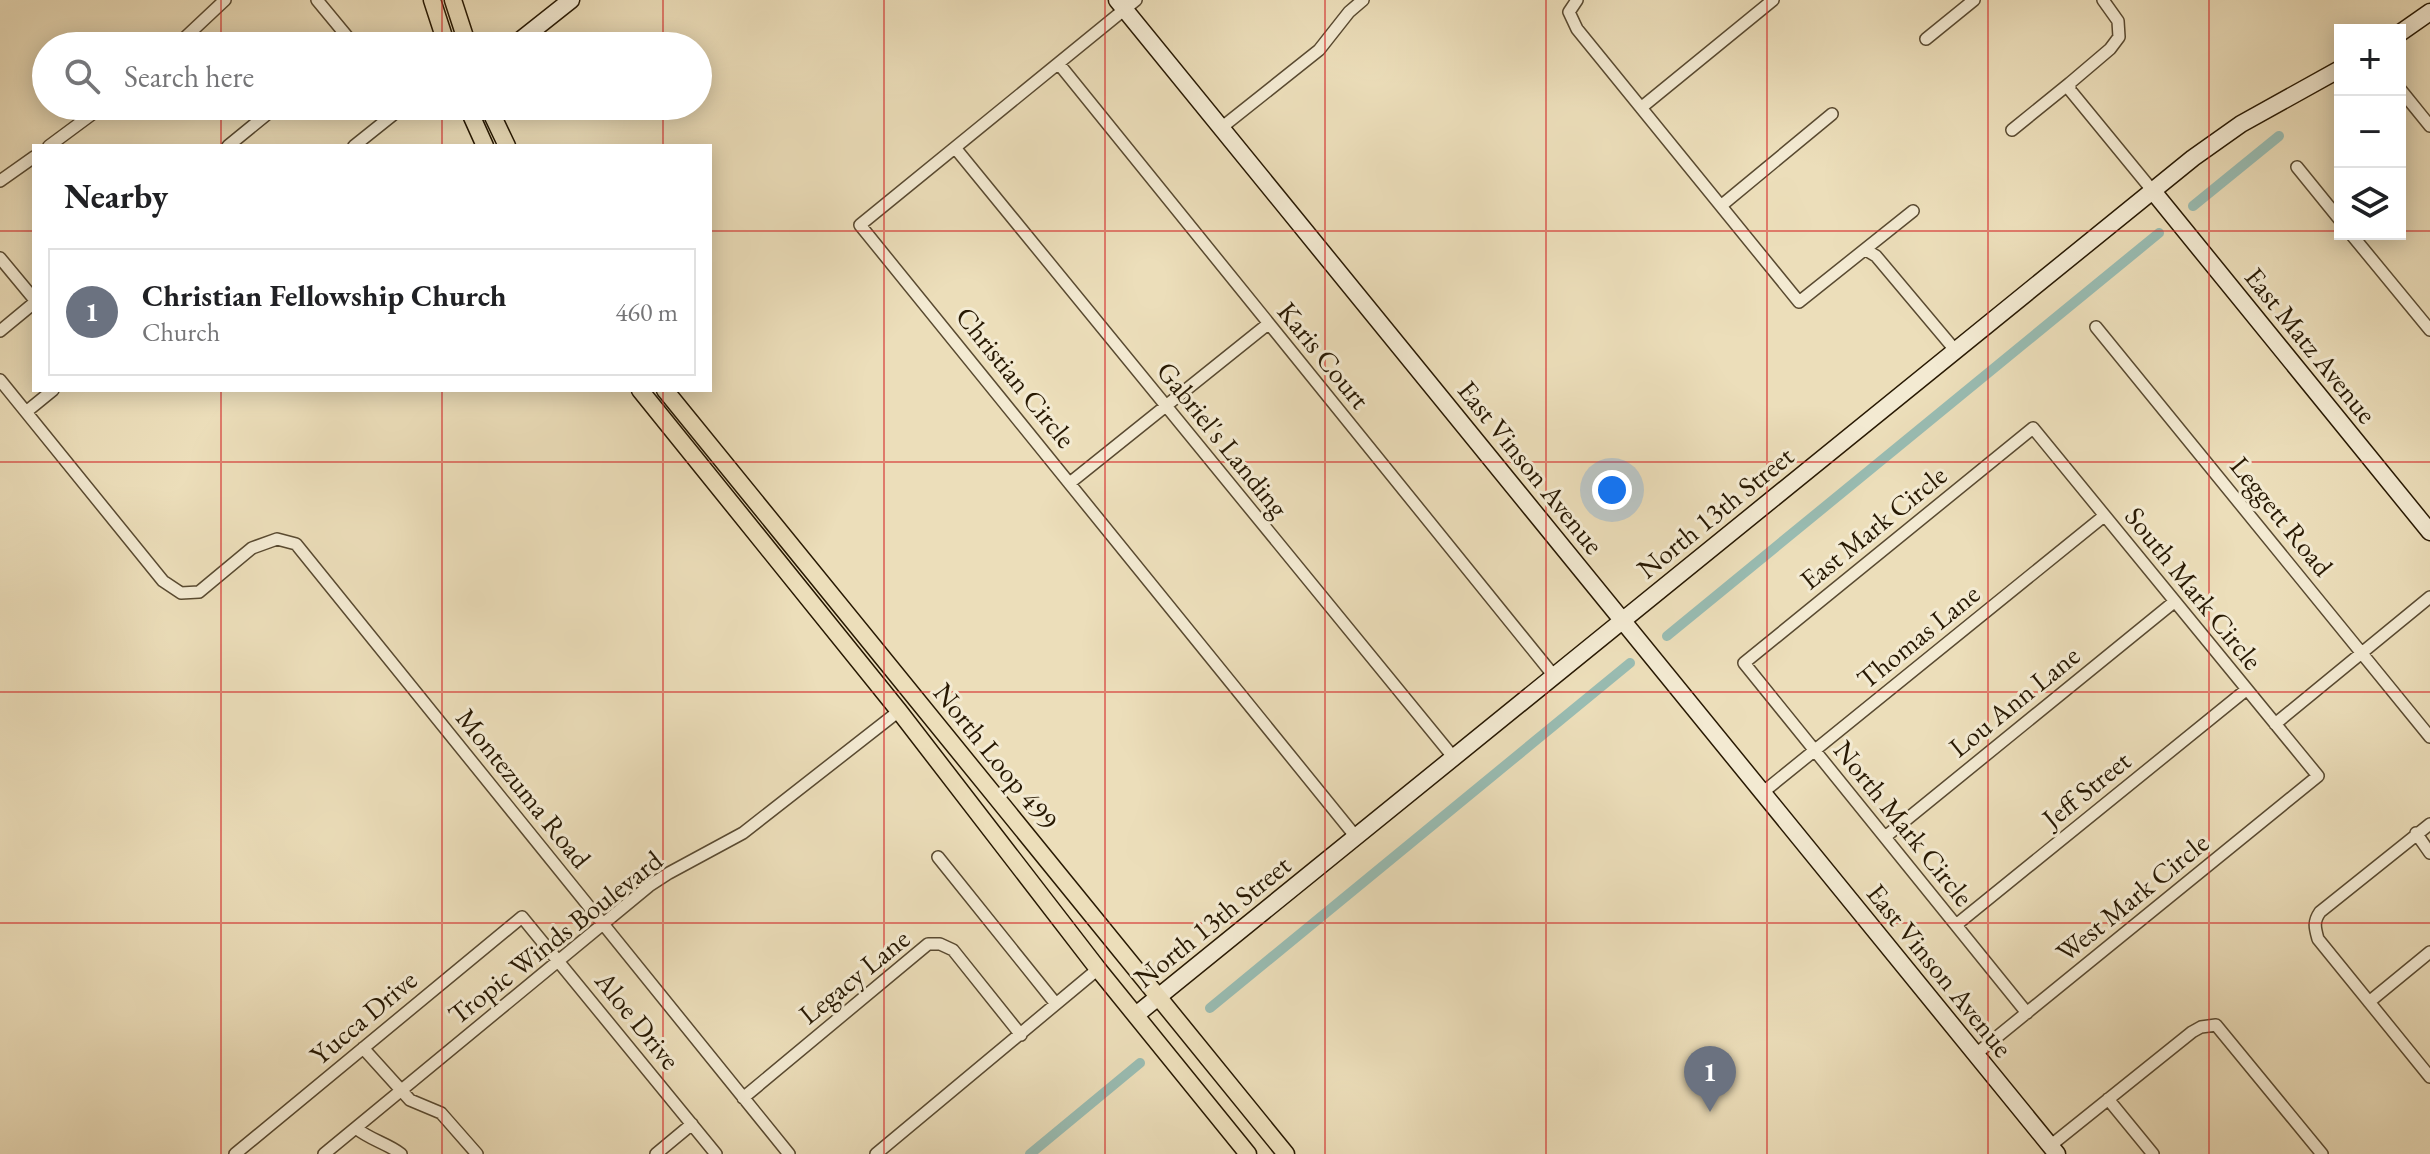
<!DOCTYPE html>
<meta charset="utf-8">
<style>
:root{--surface:#fff;--page:#f2f2f2;--text:#202124;--muted:#757577;--line:#e0e0e0;--accent:#8f2418}
body{margin:0;font-family:"EB Garamond",serif;background:var(--page);color:var(--text)}
.controls{position:absolute;right:24px;top:24px;display:grid;overflow:hidden;border-radius:0px;box-shadow:0 4px 20px #0003}
.controls button{width:72px;height:72px;display:grid;place-items:center;padding:0;border:0;border-bottom:2px solid var(--line);background:var(--surface);color:var(--text);font:40px sans-serif}
.you{position:absolute;left:1612px;top:490px;width:28px;height:28px;margin:-20px;border:6px solid #fff;border-radius:50%;background:#1a73e8;box-shadow:0 0 0 12px #1a73e833}
.badge{display:grid;place-items:center;width:52px;height:52px;border-radius:50%;background:var(--accent);color:#fff;font-size:26px;font-weight:700}
.pin{position:absolute;translate:-50% -66px;filter:drop-shadow(0 2px 4px #0008)}
.pin::after{content:'';position:absolute;top:42px;width:28px;height:24px;background:inherit;clip-path:polygon(0 0,100% 0,50% 100%)}
.list{margin:0;padding:0;list-style:none}
h2{display:flex;justify-content:space-between;align-items:center;height:104px;margin:0;padding:0 32px;font-size:34px}
h2 small{font-size:26px;font-weight:400;color:var(--muted)}
.list li{display:grid;grid-template-columns:52px 1fr auto;gap:24px;align-items:center;box-sizing:border-box;height:128px;margin:0 16px 16px;padding:0 16px;border:2px solid var(--line);border-radius:0px}
.list b{display:block;font-size:30px;white-space:nowrap}
.list p{margin:0;font-size:26px;white-space:nowrap;color:var(--muted)}
.list em{font-size:26px;font-style:normal;color:var(--muted)}
.icon{flex:none;width:44px;height:44px;fill:none;stroke:currentColor;stroke-width:2;stroke-linecap:round;stroke-linejoin:round}
.map{position:relative;flex:none;width:2430px;height:1154px;overflow:hidden}
.search{position:absolute;background:var(--surface);box-shadow:0 4px 20px #0003;left:32px;top:32px;width:680px;height:88px;display:flex;align-items:center;gap:20px;box-sizing:border-box;padding:0 28px;border-radius:44px;color:var(--muted);font-size:30px}
.panel{position:absolute;background:var(--surface);box-shadow:0 4px 20px #0003;left:32px;top:144px;width:680px;height:248px;border-radius:0px}
.map>svg:first-child{display:block}
</style>
<div class="map">
<svg width="2430" height="1154" viewBox="0 0 2430 1154">
<rect width="100%" height="100%" fill="#ecdeba"/>
<filter id="stains"><feTurbulence type="fractalNoise" baseFrequency=".0025" numOctaves="4"/><feColorMatrix values="0 0 0 0 .2 0 0 0 0 .09 0 0 0 0 .02 0 0 0 .5 -.17"/></filter>
<radialGradient id="worn" r=".72"><stop offset=".6" stop-color="#630" stop-opacity="0"/><stop offset="1" stop-color="#630" stop-opacity=".3"/></radialGradient>
<g fill="none" stroke-linecap="round" stroke-linejoin="round">
<path stroke="#99bcb2" stroke-width="10" d="M2193,206L2279,136
M1667,636L2159,233
M1210,1008L1630,663
M1030,1154L1140,1063"/>
<g stroke="#594a31" stroke-width="14">
<path id="street" d="M317,0L355,46
M1136,0L860,225L1356,837
M1577,0L1569,12L1577,29L1799,302L1913,211
M2103,0L2118,21L2119,37L2110,49L2070,83V90L2152,190
M1926,39L1974,0
M176,46L225,0
M1059,64L1554,676
M2400,89L2430,126
M1642,107L1773,0
M1221,128L1319,50L1349,12L1363,0
M2012,130L2070,83
M49,146L103,106
M228,146L277,106
M354,146L404,106
M956,149L1454,758
M2297,167L2340,220
M0,181L34,157
M1722,205L1832,114
M2351,234L2430,330
M1866,250L1876,256L1955,350
M0,258L34,299
M2096,327L2430,737
M0,331L34,303
M0,380L163,581L181,593L199,592L252,548L277,539L296,544L789,1154
M26,412L53,390
M1071,482L1268,324
M2275,724L2430,597
M1762,793L2104,516
M2430,824L2320,912C2313,922 2315,928 2318,939L2430,1077
M2416,833L2430,853
M1885,837L2174,602
M938,857L1056,1004
M1956,925L2246,690
M2369,1002L2430,952
M363,1048L410,1100L441,1113L477,1154
M1976,1054L2318,776L2033,428L1744,663L2027,1013
M743,1098L928,944H940L953,950L1021,1035
M2108,1099L2153,1154
M356,1128C370,1140 387,1143 401,1154
M2050,1146L2192,1032L2201,1027L2216,1025L2322,1154
M235,1154L522,917L716,1154
M324,1154L649,886L669,873L743,833L899,711
M656,1154L692,1124
M876,1154L1098,969"/>
</g>
<g stroke="#281903" stroke-width="19">
<path id="secondary" d="M1117,0L2057,1154
M2400,33L2430,12
M513,46L571,0
M2152,190L2430,532
M1136,1015L2193,158L2241,124L2340,69"/>
</g>
<g stroke="#281903" stroke-width="19">
<path id="primary" d="M432,0L447,46
M453,0L468,46
M467,106L485,146
M488,106L507,146
M640,390L899,711L1098,969L1248,1154
M665,390L1286,1154"/>
</g>
<use href="#street" stroke="#f3ead2" stroke-width="11"/>
<use href="#secondary" stroke="#f3ead2" stroke-width="16"/>
<use href="#primary" stroke="#ecdeba" stroke-width="16"/>
</g>
<path fill="none" stroke="#d62828" stroke-width="2" stroke-opacity="0.55" d="M221,0V46M442,0V46M663,0V46M884,0V1154M1105,0V1154M1325,0V1154M1546,0V1154M1767,0V1154M1988,0V1154M2209,0V1154M221,106V146M442,106V146M663,106V146M0,231H34M710,231H2340M2400,231H2430M221,390V1154M442,390V1154M663,390V1154M0,462H2430M0,692H2430M0,923H2430"/>
<g text-anchor="middle" dominant-baseline="central" stroke-width="6" stroke-linejoin="round" paint-order="stroke">
<g font-size="28" fill="#281903" stroke="#f3ead2">
<text transform="translate(2311 345) rotate(51)">East Matz Avenue</text>
<text transform="translate(1324 355) rotate(51)">Karis Court</text>
<text transform="translate(1016 377) rotate(51)">Christian Circle</text>
<text transform="translate(1223 439) rotate(51)">Gabriel's Landing</text>
<text transform="translate(1531 467) rotate(51)">East Vinson Avenue</text>
<text transform="translate(1715 512) rotate(-39)">North 13th Street</text>
<text transform="translate(2282 516) rotate(51)">Leggett Road</text>
<text transform="translate(1873 527) rotate(-39)">East Mark Circle</text>
<text transform="translate(2194 588) rotate(51)">South Mark Circle</text>
<text transform="translate(1918 636) rotate(-39)">Thomas Lane</text>
<text transform="translate(2014 701) rotate(-39)">Lou Ann Lane</text>
<text transform="translate(996 756) rotate(51)">North Loop 499</text>
<text transform="translate(524 788) rotate(51)">Montezuma Road</text>
<text transform="translate(2086 789) rotate(-39)">Jeff Street</text>
<text transform="translate(1904 823) rotate(51)">North Mark Circle</text>
<text transform="translate(2132 897) rotate(-39)">West Mark Circle</text>
<text transform="translate(1212 921) rotate(-39)">North 13th Street</text>
<text transform="translate(555 937) rotate(-38)">Tropic Winds Boulevard</text>
<text transform="translate(1940 970) rotate(51)">East Vinson Avenue</text>
<text transform="translate(854 976) rotate(-39)">Legacy Lane</text>
<text transform="translate(363 1017) rotate(-40)">Yucca Drive</text>
<text transform="translate(638 1020) rotate(51)">Aloe Drive</text>
</g>
</g>
<rect width="100%" height="100%" filter="url(#stains)"/>
<rect width="100%" height="100%" fill="url(#worn)"/>
</svg>
<div class="controls">
<button>+</button>
<button>−</button>
<button><svg class="icon" aria-label="layers" viewBox="0 0 24 24"><path d="M12 4l9 5-9 5-9-5zM3 14l9 5 9-5"/></svg></button>
</div>
<div class="you"></div>
<div class="pin badge" style="left:1710px;top:1112px;background:#6b7280">1</div>
<div class="search"><svg class="icon" aria-label="search" viewBox="0 0 24 24"><circle cx="10" cy="10" r="6"/><path d="M15 15l6 6"/></svg>Search here</div>
<section class="panel">
<h2>Nearby<small></small></h2>
<ul class="list">
<li><span class="badge" style="background:#6b7280">1</span><div><b>Christian Fellowship Church</b><p>Church</p></div><em>460 m</em></li>
</ul>
</section>
</div>
